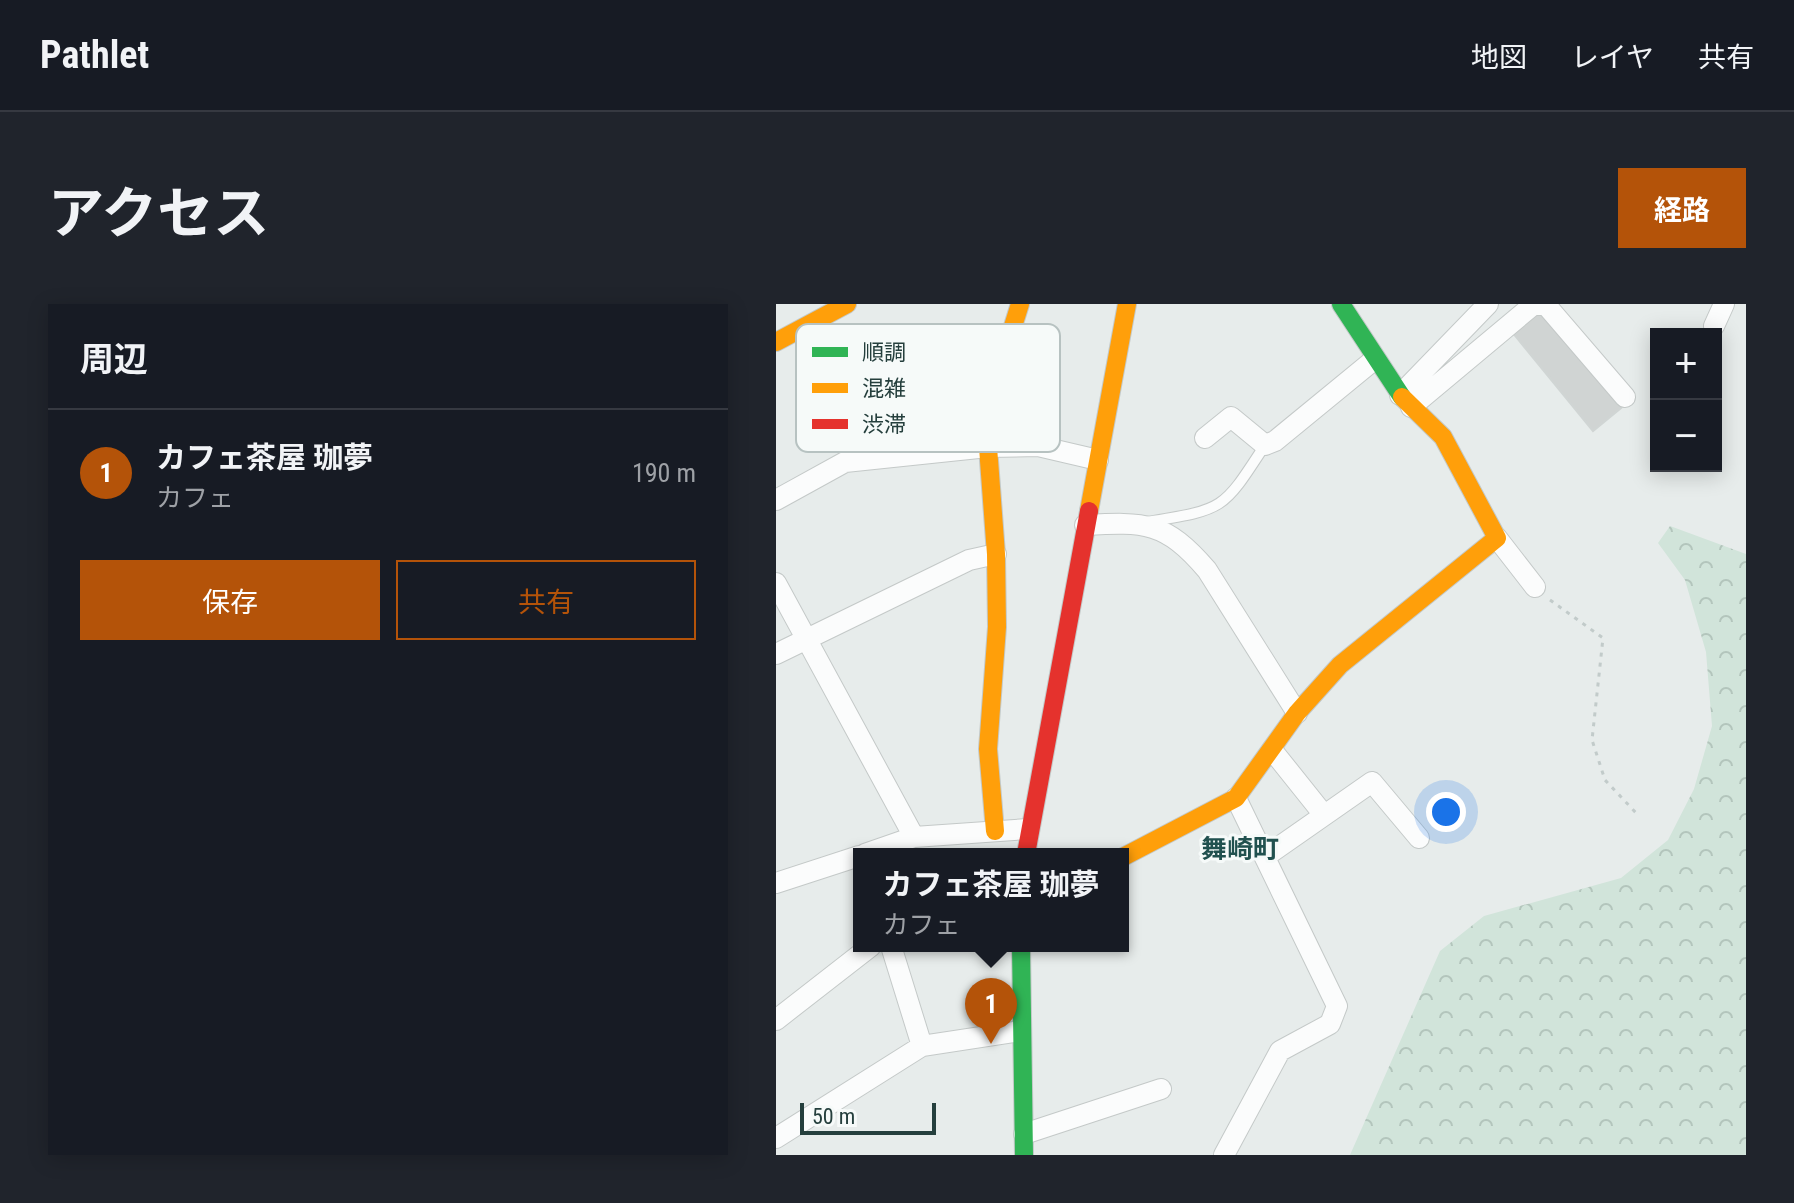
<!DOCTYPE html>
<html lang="ja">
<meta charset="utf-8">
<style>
:root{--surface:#171b24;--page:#20242c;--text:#f1f3f6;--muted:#9ea1a6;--line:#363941;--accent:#b45309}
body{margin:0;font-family:"Roboto Condensed","Noto Sans JP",sans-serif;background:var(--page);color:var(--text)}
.controls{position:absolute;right:24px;top:24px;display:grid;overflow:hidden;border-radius:0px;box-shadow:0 4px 20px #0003}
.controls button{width:72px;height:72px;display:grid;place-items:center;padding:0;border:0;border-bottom:2px solid var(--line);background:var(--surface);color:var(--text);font:40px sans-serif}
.scale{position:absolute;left:24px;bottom:20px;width:136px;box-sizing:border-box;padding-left:8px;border:4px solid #253f3d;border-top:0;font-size:22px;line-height:28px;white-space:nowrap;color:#253f3d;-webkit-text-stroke:6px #f6faf9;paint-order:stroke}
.you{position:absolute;left:670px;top:508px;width:28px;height:28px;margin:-20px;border:6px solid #fff;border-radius:50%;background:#1a73e8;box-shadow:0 0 0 12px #1a73e833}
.badge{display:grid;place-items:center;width:52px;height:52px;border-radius:50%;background:var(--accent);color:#fff;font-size:26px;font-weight:700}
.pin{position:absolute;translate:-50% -66px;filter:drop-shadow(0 2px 4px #0008)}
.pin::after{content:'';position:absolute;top:42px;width:28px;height:24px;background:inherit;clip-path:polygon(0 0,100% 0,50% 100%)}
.popup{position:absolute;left:77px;top:544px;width:276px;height:104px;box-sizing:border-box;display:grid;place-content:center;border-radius:0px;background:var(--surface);filter:drop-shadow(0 2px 6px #0005);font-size:26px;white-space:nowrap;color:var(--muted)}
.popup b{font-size:30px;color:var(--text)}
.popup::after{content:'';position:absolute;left:50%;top:100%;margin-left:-16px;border:16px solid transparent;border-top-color:var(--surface)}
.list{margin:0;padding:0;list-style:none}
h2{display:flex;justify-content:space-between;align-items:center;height:104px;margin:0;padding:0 32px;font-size:34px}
h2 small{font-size:26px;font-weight:400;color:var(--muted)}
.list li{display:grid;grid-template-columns:52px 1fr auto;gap:24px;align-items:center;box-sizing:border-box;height:128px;padding:0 32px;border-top:2px solid var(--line)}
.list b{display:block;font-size:30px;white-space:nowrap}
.list p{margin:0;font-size:26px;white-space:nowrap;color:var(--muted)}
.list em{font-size:26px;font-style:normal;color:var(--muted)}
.actions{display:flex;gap:16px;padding:24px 32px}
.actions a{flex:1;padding:18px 0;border:2px solid var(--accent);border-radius:0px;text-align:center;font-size:28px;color:var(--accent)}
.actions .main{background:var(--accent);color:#fff}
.map{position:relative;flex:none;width:970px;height:851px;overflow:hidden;border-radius:0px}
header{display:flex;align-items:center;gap:48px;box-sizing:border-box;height:112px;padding:0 40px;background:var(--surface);border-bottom:2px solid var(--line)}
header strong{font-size:38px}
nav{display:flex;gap:44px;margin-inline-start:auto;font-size:28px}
.intro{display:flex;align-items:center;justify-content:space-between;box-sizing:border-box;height:192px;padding:0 48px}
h1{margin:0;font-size:56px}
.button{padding:20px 36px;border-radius:0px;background:var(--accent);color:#fff;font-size:28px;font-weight:700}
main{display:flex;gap:48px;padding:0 48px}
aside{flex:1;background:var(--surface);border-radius:0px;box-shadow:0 4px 20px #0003}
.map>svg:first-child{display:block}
</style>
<header>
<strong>Pathlet</strong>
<nav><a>地図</a><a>レイヤ</a><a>共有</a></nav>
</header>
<div class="intro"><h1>アクセス</h1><a class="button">経路</a></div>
<main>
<aside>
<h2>周辺<small></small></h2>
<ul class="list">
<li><span class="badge">1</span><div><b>カフェ茶屋 珈夢</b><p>カフェ</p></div><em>190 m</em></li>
</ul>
<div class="actions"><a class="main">保存</a><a>共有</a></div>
</aside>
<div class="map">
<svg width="970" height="851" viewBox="0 0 970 851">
<defs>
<pattern id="forest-crowns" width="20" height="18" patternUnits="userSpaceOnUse" patternTransform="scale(2)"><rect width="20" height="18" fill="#d1e4da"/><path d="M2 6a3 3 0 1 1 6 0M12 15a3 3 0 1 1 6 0" fill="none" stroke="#b3c5bc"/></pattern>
</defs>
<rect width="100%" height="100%" fill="#e7eceb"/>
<path fill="url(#forest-crowns)" d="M894,222L970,250V851H574L664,647L708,612L845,574L892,536L918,485L936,422L930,348L909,276L882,239Z"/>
<path fill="#d0d4d3" stroke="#d0d5d4" stroke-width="2" d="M764,5L845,104L817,127L736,28Z"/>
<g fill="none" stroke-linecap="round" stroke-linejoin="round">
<g stroke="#c4c9c8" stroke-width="12">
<path id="lane" d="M371,218C449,205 446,207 489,141"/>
</g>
<g stroke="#c4c9c8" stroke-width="22">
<path id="street" d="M938,22L948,0
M624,91L712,0
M635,103L757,1H770L849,93
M429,134L455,113L489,141L499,137L599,55
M0,196L69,158L212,143L262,142L322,156
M309,221C369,218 389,217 431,266L521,409
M721,234L759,283
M0,279L138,533
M0,350L193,256L220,250
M496,446L548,511
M89,550L138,533L252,525
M490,552L596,478L643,534
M0,579L83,552
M115,642L146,742
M0,716L95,642
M248,830L385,785
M0,834L146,742L245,727
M448,851L504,747L554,720L561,702L460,494"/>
</g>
<g stroke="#c3c9c8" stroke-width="20">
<path id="fast" d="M565,0L626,93
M245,642L248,851"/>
</g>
<g stroke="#c3c9c8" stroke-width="20">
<path id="slow" d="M0,38L71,0
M313,207L351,0
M219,527L212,445L221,323L220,250L212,143L227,54L244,0
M347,553L460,494L521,409L564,361L721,234L667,133L626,93"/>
</g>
<g stroke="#c3c9c8" stroke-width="20">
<path id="jam" d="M250,550L313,207"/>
</g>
<path stroke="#c2cbca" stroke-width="3" stroke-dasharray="4 6" stroke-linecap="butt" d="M774,296L827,334L816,436L829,476L862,511"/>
<use href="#lane" stroke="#fbfcfc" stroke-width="10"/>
<use href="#street" stroke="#fbfcfc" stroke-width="20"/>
<use href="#fast" stroke="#30b455" stroke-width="18"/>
<use href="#slow" stroke="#ff9f0a" stroke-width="18"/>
<use href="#jam" stroke="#e5322d" stroke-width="18"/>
</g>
<g text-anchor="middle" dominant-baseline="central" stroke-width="6" stroke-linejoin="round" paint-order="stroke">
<g font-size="26" font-weight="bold" fill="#21514f" stroke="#f6faf9">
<text x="464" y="545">舞崎町</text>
</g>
</g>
<rect x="20" y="20" width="264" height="128" rx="12" fill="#f6faf9" stroke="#b7c2c1" stroke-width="2"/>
<rect x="36" y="43" width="36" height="10" fill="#30b455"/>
<rect x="36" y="79" width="36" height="10" fill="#ff9f0a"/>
<rect x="36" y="115" width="36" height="10" fill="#e5322d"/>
<g font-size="22" fill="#253f3d">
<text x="86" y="56">順調</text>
<text x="86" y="92">混雑</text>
<text x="86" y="128">渋滞</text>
</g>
</svg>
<div class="controls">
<button>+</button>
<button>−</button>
</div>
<div class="scale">50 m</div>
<div class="you"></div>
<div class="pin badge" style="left:215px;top:740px">1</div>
<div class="popup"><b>カフェ茶屋 珈夢</b>カフェ</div>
</div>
</main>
